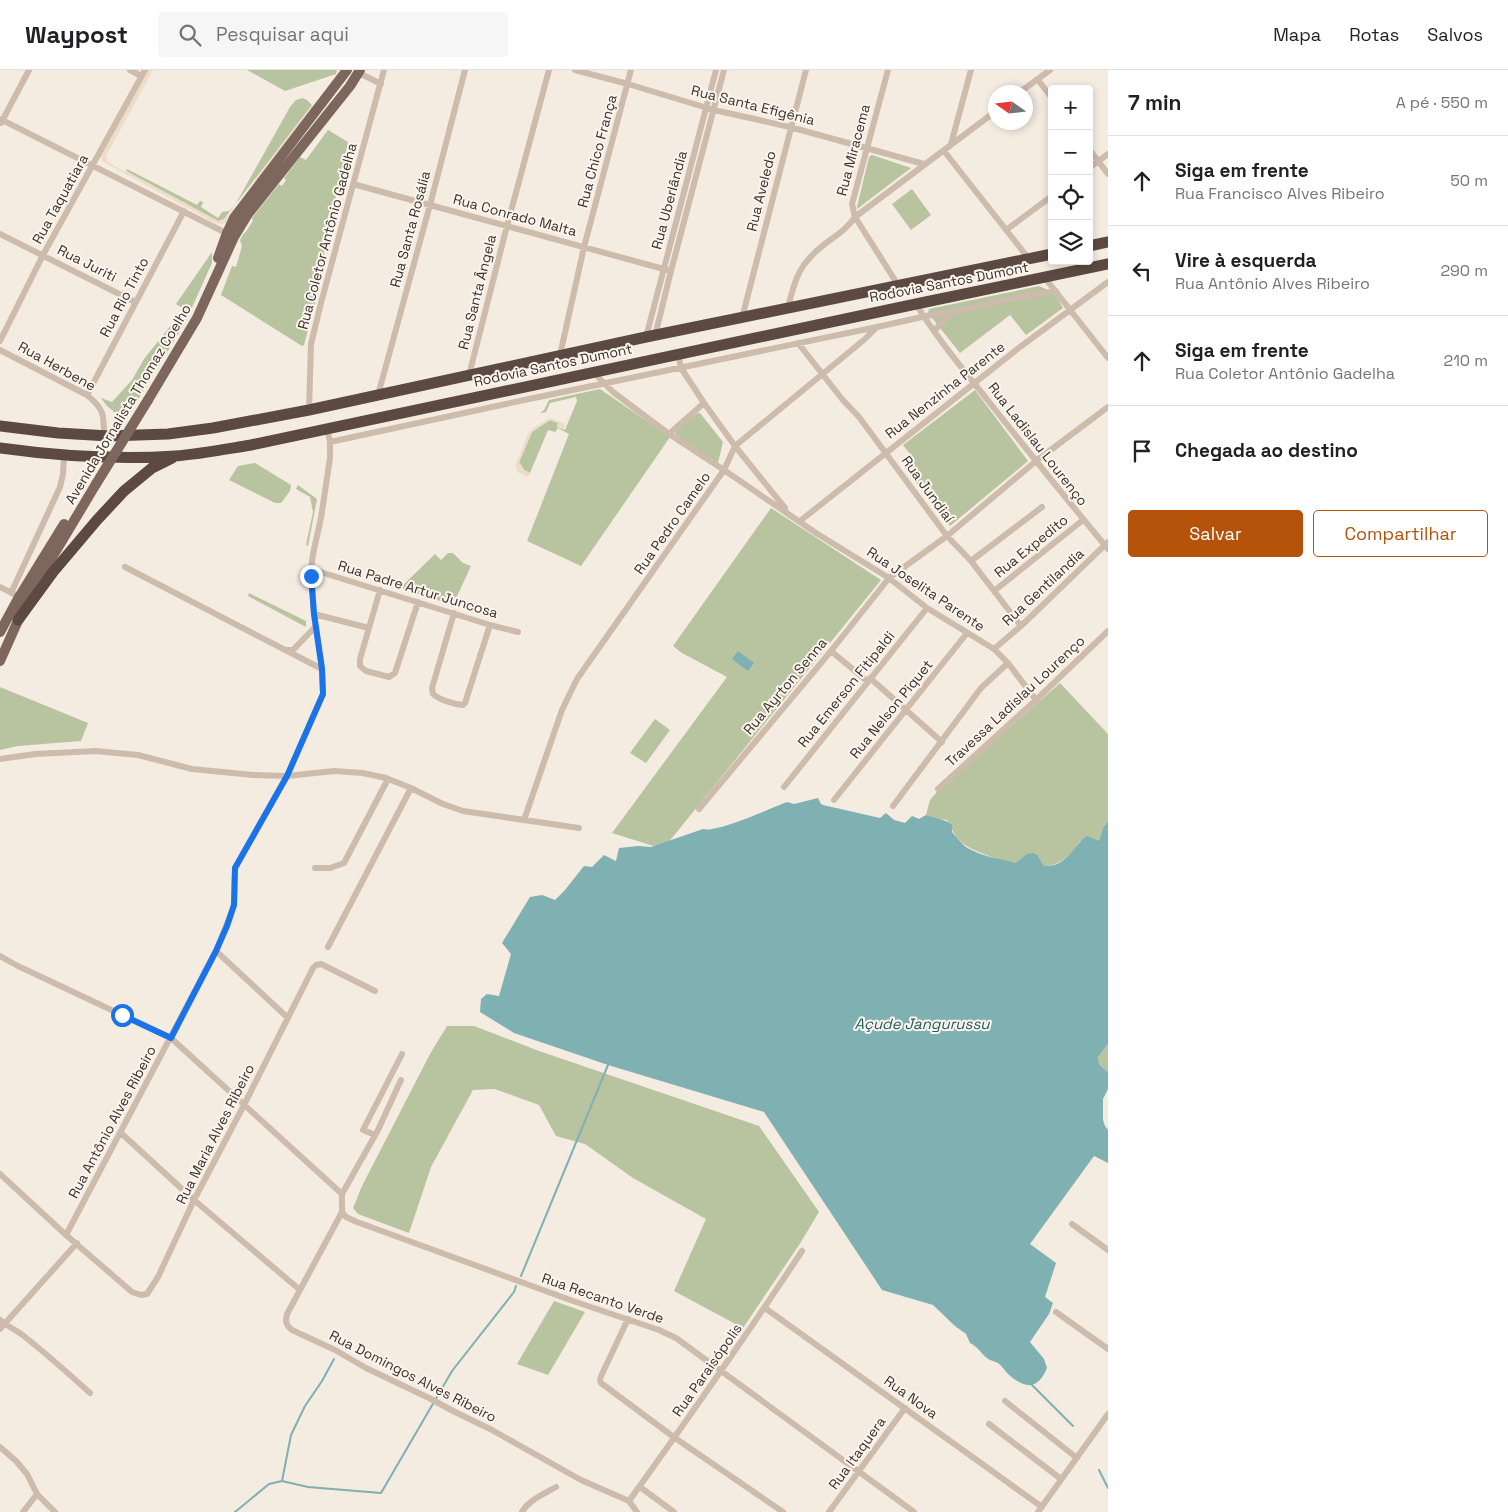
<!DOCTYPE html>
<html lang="pt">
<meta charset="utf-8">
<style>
:root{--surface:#fff;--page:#f6f6f6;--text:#202124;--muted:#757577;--line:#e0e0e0;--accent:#b45309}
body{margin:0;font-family:"Space Grotesk",sans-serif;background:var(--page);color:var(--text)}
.controls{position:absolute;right:15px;top:15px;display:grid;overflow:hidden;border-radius:5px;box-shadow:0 2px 8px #0003}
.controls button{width:45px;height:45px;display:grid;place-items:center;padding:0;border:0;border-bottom:1px solid var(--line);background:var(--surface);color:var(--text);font:25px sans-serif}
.compass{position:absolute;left:988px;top:15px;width:45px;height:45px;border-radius:50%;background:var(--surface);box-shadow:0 2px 8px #0003;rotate:284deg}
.stop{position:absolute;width:15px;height:15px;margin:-11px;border:4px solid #1a73e8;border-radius:50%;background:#fff}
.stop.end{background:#1a73e8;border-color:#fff;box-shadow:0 1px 5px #0008}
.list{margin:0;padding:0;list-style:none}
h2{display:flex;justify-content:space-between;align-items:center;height:65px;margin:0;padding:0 20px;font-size:21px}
h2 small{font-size:16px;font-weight:400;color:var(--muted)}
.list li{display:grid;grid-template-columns:32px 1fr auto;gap:15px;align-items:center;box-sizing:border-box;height:90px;padding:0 20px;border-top:1px solid var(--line)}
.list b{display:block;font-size:19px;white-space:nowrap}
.list p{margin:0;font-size:16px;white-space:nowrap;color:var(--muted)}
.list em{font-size:16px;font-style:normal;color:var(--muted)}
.actions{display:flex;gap:10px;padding:15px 20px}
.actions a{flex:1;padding:11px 0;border:1px solid var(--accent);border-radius:5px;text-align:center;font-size:18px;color:var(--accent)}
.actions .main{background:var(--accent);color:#fff}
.icon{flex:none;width:28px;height:28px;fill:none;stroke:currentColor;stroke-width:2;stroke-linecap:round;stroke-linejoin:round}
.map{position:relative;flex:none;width:1108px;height:1442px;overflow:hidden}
header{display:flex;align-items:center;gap:30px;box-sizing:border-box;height:70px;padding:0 25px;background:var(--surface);border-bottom:1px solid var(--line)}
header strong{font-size:24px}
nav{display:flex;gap:28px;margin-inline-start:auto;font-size:18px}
.search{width:350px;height:45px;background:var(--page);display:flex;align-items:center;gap:12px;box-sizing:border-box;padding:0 18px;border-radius:5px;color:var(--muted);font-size:19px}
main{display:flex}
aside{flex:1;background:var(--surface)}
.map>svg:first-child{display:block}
</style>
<header>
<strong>Waypost</strong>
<div class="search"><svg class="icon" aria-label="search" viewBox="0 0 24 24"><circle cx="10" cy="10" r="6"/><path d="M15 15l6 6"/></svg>Pesquisar aqui</div>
<nav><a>Mapa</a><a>Rotas</a><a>Salvos</a></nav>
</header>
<main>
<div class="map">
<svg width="1108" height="1442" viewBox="0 0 1108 1442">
<rect width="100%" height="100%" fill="#f4ebe1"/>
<path fill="#b8c4a0" d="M247,0H337L336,4L285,21Z
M302,28L307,30L312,35L224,149L218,151L126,101L127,99L197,135L200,131L203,132L201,137L218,148L222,142L229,141L235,135L290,37L296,30Z
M328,60L348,72L324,180L325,192L311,251L307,252L306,258L308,260L304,275L302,276L221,225L232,196L236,197L242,176L240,170L244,163H245L253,151L252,148L279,114L282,116L286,110L284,108L300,87L306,90Z
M872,85L911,98L857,139V137L869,87Z
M912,119L931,145L911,160L892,134Z
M212,182V193L185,253L125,351L107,336L101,328L112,332L132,310L144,289L184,239L176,234Z
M1039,216C1053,222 1056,224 1063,238L1026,265L1010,245L960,283L928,243L929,239Z
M600,319L670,367L581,496L527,471L569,364L558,358L555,362L548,360L530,403L524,400L519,392L532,362L550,350L558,353L557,357L565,360L577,331L576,327L550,333L546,342L540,343L544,340L549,330Z
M975,320L1028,391L950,456L904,397L914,389L903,375Z
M698,343H700L723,372L718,393H715L675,364V363L680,356Z
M255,393L291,415L290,421L281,433H275L229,410L238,396Z
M298,415L317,429L308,476L306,475L313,442L310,427L296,419Z
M771,438L881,510L663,779L612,763L727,607L682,583L673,576Z
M448,483H453L463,493L471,496L453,535L400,518L435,484L441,490Z
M249,523L306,551V557L248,526Z
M1060,613L1108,664V751L1103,758L1099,771H1080C1071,784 1061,796 1044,796L1038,786C1031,788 1022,793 1015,793C1007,793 997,789 989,786C966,777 958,774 947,750L939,749L926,745L930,730L936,723Z
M0,617L88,653L81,671L18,676L0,680Z
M655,649L670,660L646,693L630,683Z
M447,956H474L539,981L759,1056L819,1142L799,1175L743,1258L674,1221L706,1149L633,1108L585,1074L556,1066L539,1035L495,1019L473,1020L431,1097L409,1163L358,1144L353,1138L362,1116L430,984Z
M1108,974V1002C1102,996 1099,998 1098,987Z
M554,1231L585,1242L548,1305L517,1294Z"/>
<path fill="#ecdcc8" d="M148,0H153L106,86L108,92L125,102L126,101L218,151L224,150L237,135L281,75L312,35L313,37V38L225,153L222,154L215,153L102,91L101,86Z
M550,348L565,354L564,359L557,357L558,353L550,350L532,362L519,392L524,400L530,403L528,407L519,403L516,398V394L528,364L533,358Z"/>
<path fill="#7fb0b2" d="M738,581L754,593L748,601L732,589Z
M818,728L821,734L823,735L880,748L886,743L894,750L905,753L912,746L919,749L926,745C935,748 945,749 952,755V762C957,767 961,773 966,777C980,786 1000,789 1016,793L1027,784L1034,783L1038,786L1044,796C1068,797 1071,777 1087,766L1099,771L1103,758L1108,751V974L1098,987C1099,998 1102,996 1108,1002V1019L1103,1029V1050L1105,1056L1108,1060V1093L1094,1086L1030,1174L1056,1193L1045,1227L1053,1233L1049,1244L1030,1272L1044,1289L1047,1298C1038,1320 1025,1319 1008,1304C1005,1301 1002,1296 998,1293C996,1292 993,1291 990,1290C982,1286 980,1278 970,1273L966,1264L955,1256L933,1235L882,1220L764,1042L608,995L514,963L480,942L481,929L487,924L499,926L511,884L502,873L530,827L542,825L555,830L565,820L584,796L592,797L604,785L616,791L619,778L638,776L651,777L703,759C717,763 771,738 787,732L794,734Z"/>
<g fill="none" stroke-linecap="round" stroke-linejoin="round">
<path stroke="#7fb0b2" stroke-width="2" d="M521,1206L608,995
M1031,1314L1073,1356
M1099,1400L1108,1418
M282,1411L291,1365L305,1336L322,1311L334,1289
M235,1442L269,1414L282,1411L308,1417L381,1423L452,1301L514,1222L516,1216"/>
<path stroke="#cdbbac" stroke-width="6" d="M130,0L141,6
M575,0L628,14L714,40L790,57L924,94
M888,0L852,134L855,147L898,215
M359,3L381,14
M1038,10L1052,28
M1020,22L1050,0
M0,49L228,164
M1,53L29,0
M951,74L971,0
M1089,79L1108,104
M944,81L1029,189
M1089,98L1108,84
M353,114L671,201
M1006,160L1052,126
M0,164L135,232
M1045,208L1108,288
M916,234C938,270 967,304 993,337C1031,385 1069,432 1108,479
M788,238C795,207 800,193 826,173C837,165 848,158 855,147L996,41
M742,248L806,0
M935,260L952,242
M655,266L671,201L724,0
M646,267L716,0
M0,271L43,185L145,0
M798,273L842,329L859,347L947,466L971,491L1021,556
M0,280L87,325C104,339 104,344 104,366
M678,284L681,298L704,333L735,376L785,438
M560,285L584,177L631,0
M593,302L613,322L669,364L724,400L816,463L889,508L927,538L994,579L1008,593L1036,630
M469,305L507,156L549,0
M87,325L184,141
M378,325L430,135L465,0
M309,340L311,274L321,233L384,0
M669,364L704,333
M330,372L529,329L877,257L931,245L952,242L1025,226L1056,221
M800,451L1020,277L1108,212
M971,491L1042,437
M125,497L322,599
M311,499L490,555L518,562
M0,517L14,524
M380,520L360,589V596L366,601L389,607L395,603L418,532
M994,521L1083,450
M11,523L60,417L63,404L64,386
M454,543L432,618L433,624C440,630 453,634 463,635L465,633L490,555
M314,544L369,558
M994,579L1021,556L1108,472
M287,580H293L316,556
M831,581L867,611
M870,608L942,672
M0,689L35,684L96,681L138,685L192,699L253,705L287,706L334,701L363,703L386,708L411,718L443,734L463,741L579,758
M784,717L927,538
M938,719L1036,630L1108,561
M834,730L967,563
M893,736L981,618L1008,593
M699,739L831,581L889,508L947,466L1036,391L1108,337
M524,750L562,640L577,609L724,400L735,376L865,269L877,257
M315,798H330L344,793L388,709
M328,877L411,718
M216,881L288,948
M0,886L18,896L171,968L342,1124
M121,1063L194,1130L300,1220
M375,1065L363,1060L402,984
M0,1104L66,1165L132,1222L141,1225L147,1224L158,1207L194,1130L244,1035L313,898L316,895L321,894L375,921
M342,1124V1142L346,1147L357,1152L573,1231L659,1260L676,1268L914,1442
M342,1124L378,1060L401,1010
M342,1142L287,1244C285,1252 286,1255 292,1260L335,1280L366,1298L429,1328L455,1342L492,1360L581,1410L629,1431L637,1442
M1072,1154L1108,1180
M66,1165L216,881L231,844L234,835L235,798L287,706L323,624L322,599L314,544L311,499L313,484L321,448L330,388V372L327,358
M765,1238L1042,1437
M1056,1242L1108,1279
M628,1249L602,1304L600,1309L601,1313L675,1368L783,1442
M0,1250C8,1257 17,1260 25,1267C48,1285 69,1304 90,1323
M0,1259L77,1173
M1005,1331L1077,1388
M989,1354L1061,1409
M0,1377L16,1391L27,1404L37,1424L55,1442
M640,1417L674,1442
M629,1431C688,1349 746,1266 802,1181
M23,1442L37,1424
M522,1442C529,1430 544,1424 556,1417
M829,1442L905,1338
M1038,1442L1108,1344"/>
<path stroke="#7d675c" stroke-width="10" d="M218,188L227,163L234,148L347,0
M148,330L197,248L234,167L248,144L350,16L360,0
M0,562L19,527L64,454
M0,591L29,526L96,414"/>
<path stroke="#5c4a42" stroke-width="11" d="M1089,176L1108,172
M0,356L58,363L109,366L168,364L213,358L309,340L646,267L1052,184
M0,378C58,386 116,390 175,386C200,384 226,379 251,375L916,234L1108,194
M18,550L53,502L97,450L124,421L152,398L172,388"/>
<path stroke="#7d675c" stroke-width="10" d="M96,414L148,330"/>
</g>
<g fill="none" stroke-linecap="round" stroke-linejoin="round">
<path stroke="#1a73e8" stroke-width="6" d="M122,945L171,968L216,881L227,856L234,835L235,798L287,706L323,624L322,599L314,544L311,506"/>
</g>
<g text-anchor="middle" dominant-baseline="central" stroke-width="4" stroke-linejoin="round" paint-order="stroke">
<g font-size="14" fill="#3b302b" stroke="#fbf5ee">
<text transform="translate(753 35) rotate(14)">Rua Santa Efigênia</text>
<text transform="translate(853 80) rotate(-75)">Rua Miracema</text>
<text transform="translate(597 81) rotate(-75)">Rua Chico França</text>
<text transform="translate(761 121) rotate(-76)">Rua Aveledo</text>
<text transform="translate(60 129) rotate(-61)">Rua Taquatiara</text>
<text transform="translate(669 130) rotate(-75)">Rua Uberlândia</text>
<text transform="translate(515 145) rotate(15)">Rua Conrado Malta</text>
<text transform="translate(410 159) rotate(-75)">Rua Santa Rosália</text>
<text transform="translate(327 166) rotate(-75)">Rua Coletor Antônio Gadelha</text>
<text transform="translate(87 193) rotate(27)">Rua Juriti</text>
<text transform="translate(949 212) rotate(-11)">Rodovia Santos Dumont</text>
<text transform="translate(477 222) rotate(-76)">Rua Santa Ângela</text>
<text transform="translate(124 227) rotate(-62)">Rua Rio Tinto</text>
<text transform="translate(553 295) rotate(-12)">Rodovia Santos Dumont</text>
<text transform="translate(57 296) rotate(29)">Rua Herbene</text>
<text transform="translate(945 320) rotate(-38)">Rua Nenzinha Parente</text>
<text transform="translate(128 334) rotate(-59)">Avenida Jornalista Thomaz Coelho</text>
<text transform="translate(1038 374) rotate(52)">Rua Ladislau Lourenço</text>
<text transform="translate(928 419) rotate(54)">Rua Jundiaí</text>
<text transform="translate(672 453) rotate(-55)">Rua Pedro Camelo</text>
<text transform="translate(1031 476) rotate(-39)">Rua Expedito</text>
<text transform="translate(1043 517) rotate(-43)">Rua Gentilandia</text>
<text transform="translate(418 519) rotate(17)">Rua Padre Artur Juncosa</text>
<text transform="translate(926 519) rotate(34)">Rua Joselita Parente</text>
<text transform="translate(785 616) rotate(-50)">Rua Ayrton Senna</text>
<text transform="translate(846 619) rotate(-51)">Rua Emerson Fitipaldi</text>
<text transform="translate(1015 631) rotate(-43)">Travessa Ladislau Lourenço</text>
<text transform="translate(891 639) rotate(-51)">Rua Nelson Piquet</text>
<text transform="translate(112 1052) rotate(-62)">Rua Antônio Alves Ribeiro</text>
<text transform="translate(215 1064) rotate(-63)">Rua Maria Alves Ribeiro</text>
<text transform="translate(603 1228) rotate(19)">Rua Recanto Verde</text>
<text transform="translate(707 1300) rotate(-55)">Rua Paraisópolis</text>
<text transform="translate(413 1306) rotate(27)">Rua Domingos Alves Ribeiro</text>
<text transform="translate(911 1327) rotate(36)">Rua Nova</text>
<text transform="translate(857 1383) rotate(-54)">Rua Itaquera</text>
</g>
<g font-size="15" font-style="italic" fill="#1f5a5e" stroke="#fbf5ee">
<text x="922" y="953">Açude Jangurussu</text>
</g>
</g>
</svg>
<div class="controls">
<button>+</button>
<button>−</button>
<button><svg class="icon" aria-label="locate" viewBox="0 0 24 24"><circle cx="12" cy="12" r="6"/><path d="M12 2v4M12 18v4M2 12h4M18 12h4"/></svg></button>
<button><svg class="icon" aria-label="layers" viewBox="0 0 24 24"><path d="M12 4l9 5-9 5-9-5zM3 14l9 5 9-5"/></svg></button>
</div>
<svg class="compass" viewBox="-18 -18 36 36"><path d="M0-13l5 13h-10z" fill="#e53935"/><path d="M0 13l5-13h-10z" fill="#757577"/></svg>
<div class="stop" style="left:122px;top:945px"></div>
<div class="stop end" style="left:311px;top:506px"></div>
</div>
<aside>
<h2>7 min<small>A pé · 550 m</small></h2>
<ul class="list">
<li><svg class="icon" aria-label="ahead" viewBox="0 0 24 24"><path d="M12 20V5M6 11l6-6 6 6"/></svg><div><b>Siga em frente</b><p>Rua Francisco Alves Ribeiro</p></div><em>50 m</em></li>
<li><svg class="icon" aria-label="left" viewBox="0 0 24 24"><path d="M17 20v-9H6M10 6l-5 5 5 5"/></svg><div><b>Vire à esquerda</b><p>Rua Antônio Alves Ribeiro</p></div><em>290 m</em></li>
<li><svg class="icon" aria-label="ahead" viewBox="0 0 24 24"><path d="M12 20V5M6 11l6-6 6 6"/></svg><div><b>Siga em frente</b><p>Rua Coletor Antônio Gadelha</p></div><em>210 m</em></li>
<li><svg class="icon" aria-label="arrive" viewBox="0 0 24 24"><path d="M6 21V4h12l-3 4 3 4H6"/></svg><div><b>Chegada ao destino</b></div></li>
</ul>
<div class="actions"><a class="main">Salvar</a><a>Compartilhar</a></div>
</aside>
</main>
